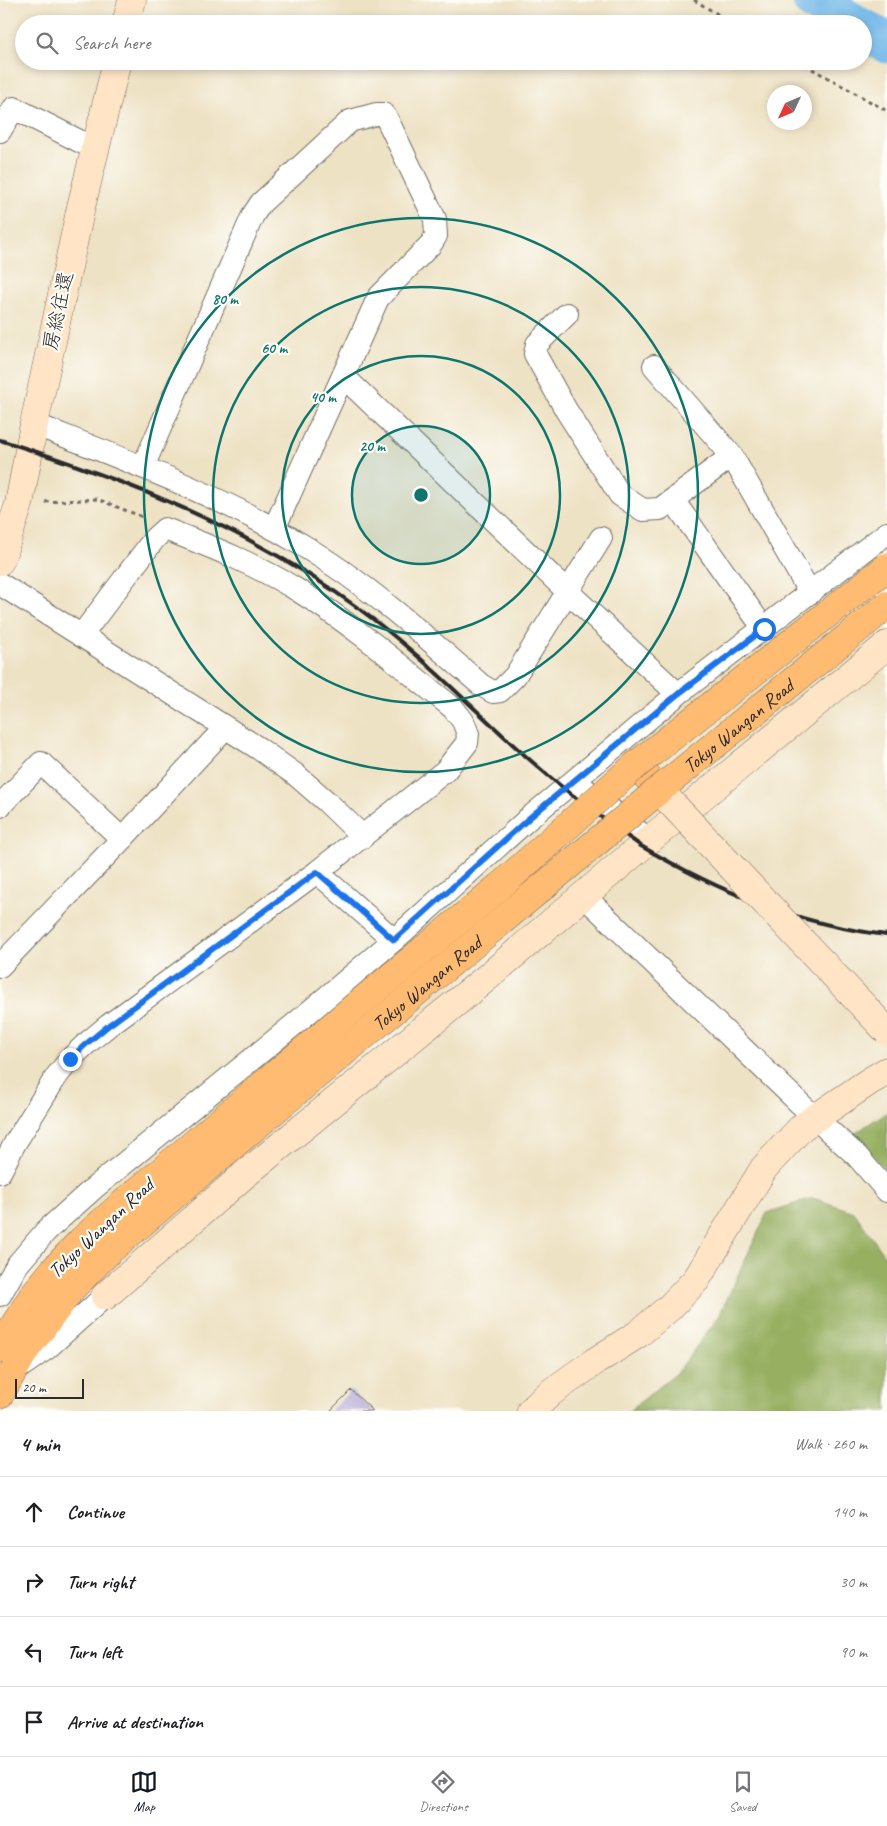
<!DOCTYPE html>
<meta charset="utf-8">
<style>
:root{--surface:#fff;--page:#f2f2f2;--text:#202124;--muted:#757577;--line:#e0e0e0;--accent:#111827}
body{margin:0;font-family:Caveat,"Klee One",sans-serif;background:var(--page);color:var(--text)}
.compass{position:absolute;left:767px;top:85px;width:45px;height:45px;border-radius:50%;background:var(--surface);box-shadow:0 2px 8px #0003;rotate:226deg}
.scale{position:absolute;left:15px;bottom:12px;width:69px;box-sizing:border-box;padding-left:5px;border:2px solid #2b2b2b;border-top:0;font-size:14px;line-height:18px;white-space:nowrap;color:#2b2b2b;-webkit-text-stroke:4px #fdfcf7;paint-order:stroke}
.stop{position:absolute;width:15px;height:15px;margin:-11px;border:4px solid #1a73e8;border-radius:50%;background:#fff}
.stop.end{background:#1a73e8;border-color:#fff;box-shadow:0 1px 5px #0008}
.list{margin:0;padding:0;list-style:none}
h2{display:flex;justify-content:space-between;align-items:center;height:65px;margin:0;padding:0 20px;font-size:21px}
h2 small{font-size:16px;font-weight:400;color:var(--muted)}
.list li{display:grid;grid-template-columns:32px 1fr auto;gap:15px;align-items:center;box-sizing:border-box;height:70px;padding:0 20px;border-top:1px solid var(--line)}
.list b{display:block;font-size:19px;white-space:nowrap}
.list em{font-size:16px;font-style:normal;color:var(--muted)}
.icon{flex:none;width:28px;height:28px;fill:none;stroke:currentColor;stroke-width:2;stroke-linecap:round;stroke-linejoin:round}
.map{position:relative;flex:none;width:887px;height:1411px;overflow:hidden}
.search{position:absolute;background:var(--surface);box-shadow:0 2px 8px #0003;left:15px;right:15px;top:15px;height:55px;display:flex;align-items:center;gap:12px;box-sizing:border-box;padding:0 18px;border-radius:28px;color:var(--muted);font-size:19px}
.sheet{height:345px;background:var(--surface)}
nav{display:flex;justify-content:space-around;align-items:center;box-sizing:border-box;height:70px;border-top:1px solid var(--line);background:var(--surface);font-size:14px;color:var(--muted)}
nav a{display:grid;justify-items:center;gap:2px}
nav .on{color:var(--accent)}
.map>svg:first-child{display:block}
</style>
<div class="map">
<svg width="887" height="1411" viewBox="0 0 887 1411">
<rect width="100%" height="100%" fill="#fdfcf7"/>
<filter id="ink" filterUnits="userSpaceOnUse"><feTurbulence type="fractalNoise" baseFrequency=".02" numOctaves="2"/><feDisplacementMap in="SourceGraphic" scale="10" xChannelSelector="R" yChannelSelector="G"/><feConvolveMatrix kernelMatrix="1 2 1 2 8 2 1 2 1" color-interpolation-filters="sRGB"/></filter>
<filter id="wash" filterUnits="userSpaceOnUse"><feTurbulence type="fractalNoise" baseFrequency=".0096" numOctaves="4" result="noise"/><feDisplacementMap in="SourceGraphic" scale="20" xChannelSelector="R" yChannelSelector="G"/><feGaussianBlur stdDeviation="1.12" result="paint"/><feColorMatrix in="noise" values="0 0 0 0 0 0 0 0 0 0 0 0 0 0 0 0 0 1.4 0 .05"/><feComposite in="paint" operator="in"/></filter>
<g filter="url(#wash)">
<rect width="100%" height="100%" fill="#eee2c4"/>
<path fill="#96af61" stroke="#606d46" d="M887,1112V1171L854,1134Z
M813,1198L854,1212L887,1259V1411H629L677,1373L719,1316L767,1213Z"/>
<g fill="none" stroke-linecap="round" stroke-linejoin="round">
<path stroke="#72b7e8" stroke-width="41" d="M813,0L854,24
M863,29L887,43"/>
</g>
<g id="blocks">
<path fill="#b2a5d5" d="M351,1390L373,1411H330Z"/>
</g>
</g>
<g filter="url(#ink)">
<use href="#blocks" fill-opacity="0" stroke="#6f6b61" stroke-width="1"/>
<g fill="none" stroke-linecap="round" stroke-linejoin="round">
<g stroke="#6f6b61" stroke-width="24">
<path id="street" d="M0,131L14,108L95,149
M567,314L537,344L535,354L566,410L620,495L643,510L660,509L732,456
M654,366L732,456L810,593
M343,376L568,592L678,694
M34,424C125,460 218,494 302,545C367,584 424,635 481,685L493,692L500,691L515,676L601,538
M143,467L253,215L261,203L350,121L376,114H383L387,119L435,219L436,236L431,244L378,298L274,529
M673,500L764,629
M0,584L258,748L296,775L327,802L363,837
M585,789L649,840
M0,806L41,763L122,839
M317,872L394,940
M583,895L815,1118L857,1156L887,1191
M0,966L122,839L225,728
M0,1172L15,1143L56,1077L70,1059L86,1044L109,1025L317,872L445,771L467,743L468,734L463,721L453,708C404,669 356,627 302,593C260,566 212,547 165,529L155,538L81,636
M0,1295L17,1265L46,1231L94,1188L296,1023L394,940L528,819L678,694L887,533
M16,1370L46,1349L105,1296"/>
</g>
<g stroke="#6f6b61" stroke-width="29">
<path id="secondary" d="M126,24L132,0
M0,561L19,504L34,424L81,207L117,61
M105,1296L243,1176L484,980L649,840L887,645
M531,1411L550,1393L594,1362L638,1334L669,1308L696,1280L764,1168L802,1127L870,1081L887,1071"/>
</g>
<g stroke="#6f6b61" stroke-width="29">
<path id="highway" d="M636,765L659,790
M0,1348L34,1294L53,1271
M0,1394L26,1349L72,1288"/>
</g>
<path stroke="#6f6b61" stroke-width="3" stroke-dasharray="4 4" stroke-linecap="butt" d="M694,0L734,24
M798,61L887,111
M45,502L97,499L145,518"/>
<use href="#street" stroke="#fff" stroke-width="22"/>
<use href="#secondary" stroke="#ffe4c6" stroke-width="28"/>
<use href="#highway" stroke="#febb71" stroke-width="28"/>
<path stroke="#2b2b2b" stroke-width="4" d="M0,440C126,480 251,529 358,608C423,655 477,714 537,766C570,795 606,821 641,846C718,891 798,925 887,935"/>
<g stroke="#6f6b61" stroke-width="29" stroke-linecap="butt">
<path id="secondary-bridge" d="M659,790L887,1031"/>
</g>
<g stroke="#6f6b61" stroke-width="29" stroke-linecap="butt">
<g id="highway-bridge">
<path d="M53,1271L81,1241L118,1208L350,1011L499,887L636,765L887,567"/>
<path id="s1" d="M72,1288L109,1251L284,1102L659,790L887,605"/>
</g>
</g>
<use href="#secondary-bridge" stroke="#ffe4c6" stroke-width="28"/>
<use href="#highway-bridge" stroke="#febb71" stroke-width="28"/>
</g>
</g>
<g fill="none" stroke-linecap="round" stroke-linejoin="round" filter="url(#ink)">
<path stroke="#1a73e8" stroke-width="6" d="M70,1059L86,1044L109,1025L317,872L394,940L528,819L678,694L764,629"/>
</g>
<circle cx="421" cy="495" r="69" fill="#0f766e" fill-opacity=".12"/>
<g fill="none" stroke="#0f766e" stroke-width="2.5">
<circle cx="421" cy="495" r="69"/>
<circle cx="421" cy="495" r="139"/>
<circle cx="421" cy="495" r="208"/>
<circle cx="421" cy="495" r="277"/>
</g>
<g text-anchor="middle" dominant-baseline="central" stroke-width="4.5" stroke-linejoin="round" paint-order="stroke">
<g font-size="20" fill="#2b2b2b" stroke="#fdfcf7">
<text transform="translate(58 311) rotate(-78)">房総往還</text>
<text stroke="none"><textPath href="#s1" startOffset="872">Tokyo Wangan Road</textPath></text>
<text stroke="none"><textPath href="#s1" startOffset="468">Tokyo Wangan Road</textPath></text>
<text transform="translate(101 1228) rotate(-43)">Tokyo Wangan Road</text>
</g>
</g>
<circle cx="421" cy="495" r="8" fill="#0f766e" stroke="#fdfcf7" stroke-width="2.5"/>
<g font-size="15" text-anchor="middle" font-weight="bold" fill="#0f766e" stroke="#fdfcf7" stroke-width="4.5" stroke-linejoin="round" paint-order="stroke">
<text x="225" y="304">80 m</text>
<text x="274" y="353">60 m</text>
<text x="323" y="402">40 m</text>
<text x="372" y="451">20 m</text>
</g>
</svg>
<svg class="compass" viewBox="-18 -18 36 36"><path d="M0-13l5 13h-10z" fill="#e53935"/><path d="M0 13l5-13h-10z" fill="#757577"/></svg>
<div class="scale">20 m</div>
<div class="stop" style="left:764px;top:629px"></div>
<div class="stop end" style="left:70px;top:1059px"></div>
<div class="search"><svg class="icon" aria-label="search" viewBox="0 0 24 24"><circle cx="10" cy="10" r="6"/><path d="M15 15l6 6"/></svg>Search here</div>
</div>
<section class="sheet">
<h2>4 min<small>Walk · 260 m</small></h2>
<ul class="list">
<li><svg class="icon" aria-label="ahead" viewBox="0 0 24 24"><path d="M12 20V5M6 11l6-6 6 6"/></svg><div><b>Continue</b></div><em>140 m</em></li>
<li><svg class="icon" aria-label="right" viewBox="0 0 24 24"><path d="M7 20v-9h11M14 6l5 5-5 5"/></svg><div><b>Turn right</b></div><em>30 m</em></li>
<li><svg class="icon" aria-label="left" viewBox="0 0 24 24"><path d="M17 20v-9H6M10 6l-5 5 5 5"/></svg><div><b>Turn left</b></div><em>90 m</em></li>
<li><svg class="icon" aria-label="arrive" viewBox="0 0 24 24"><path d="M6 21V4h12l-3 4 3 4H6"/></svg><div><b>Arrive at destination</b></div></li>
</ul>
</section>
<nav>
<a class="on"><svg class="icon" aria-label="map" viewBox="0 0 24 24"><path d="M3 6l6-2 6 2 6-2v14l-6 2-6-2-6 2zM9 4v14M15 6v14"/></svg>Map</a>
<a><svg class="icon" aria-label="directions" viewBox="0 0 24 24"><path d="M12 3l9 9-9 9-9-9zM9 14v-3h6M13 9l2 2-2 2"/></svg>Directions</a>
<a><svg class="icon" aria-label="saved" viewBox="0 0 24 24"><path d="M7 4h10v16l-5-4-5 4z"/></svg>Saved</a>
</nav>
